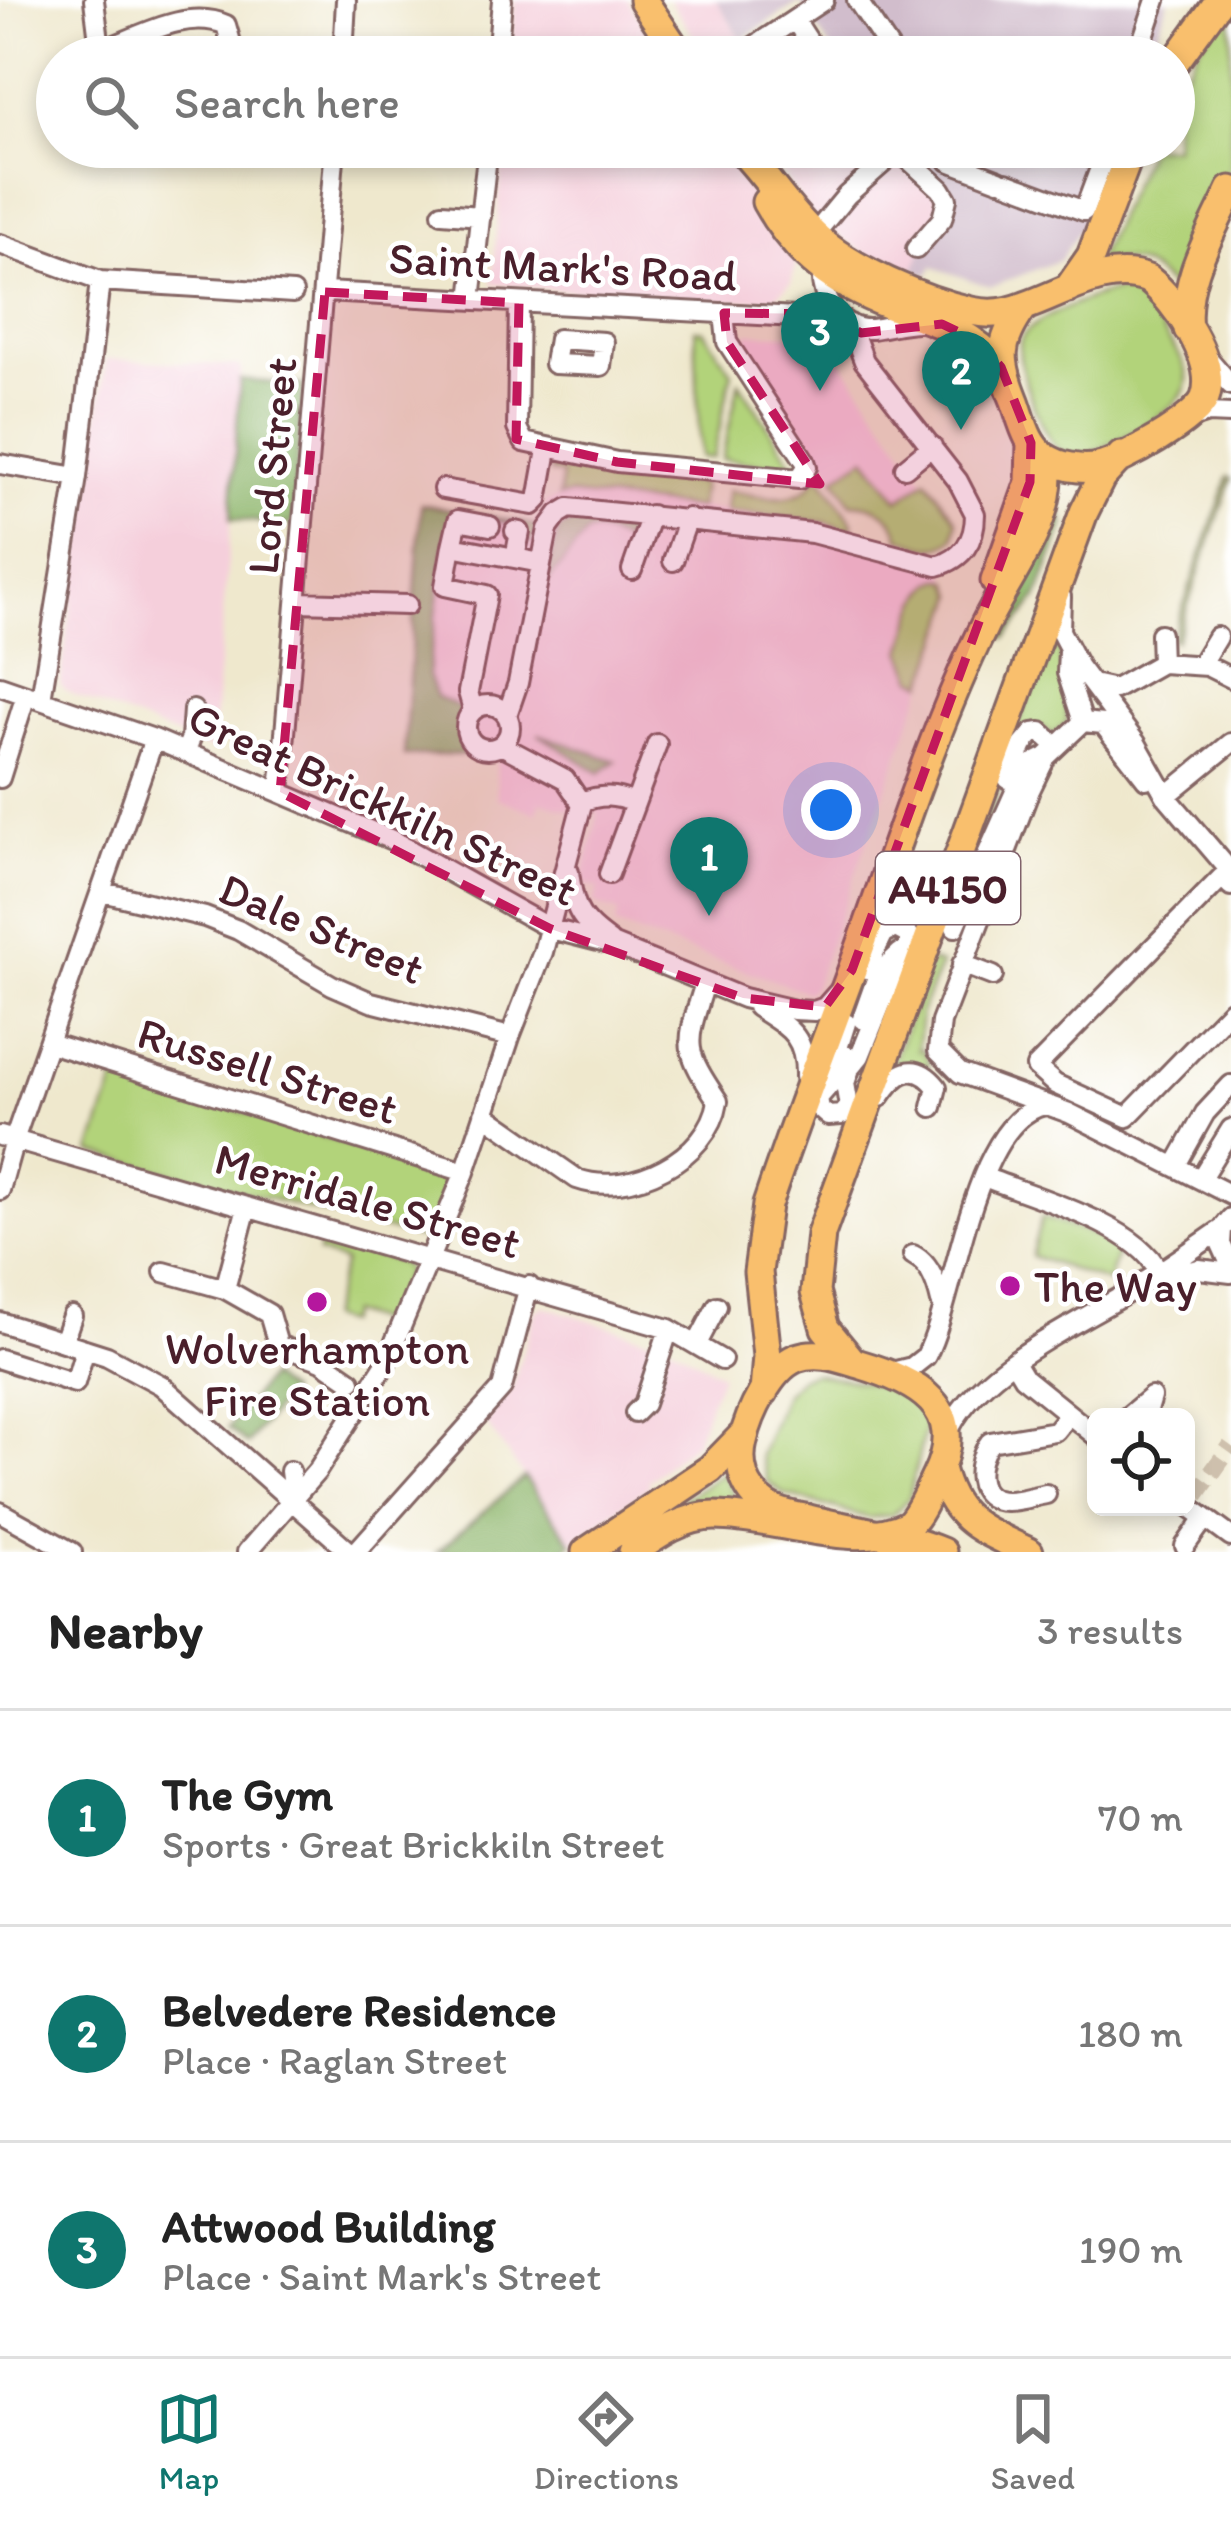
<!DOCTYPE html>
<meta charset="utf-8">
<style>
:root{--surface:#fff;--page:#f2f2f2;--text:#222;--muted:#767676;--line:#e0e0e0;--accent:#0f766e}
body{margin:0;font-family:Itim,sans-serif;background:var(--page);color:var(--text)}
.controls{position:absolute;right:36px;bottom:36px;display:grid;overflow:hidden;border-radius:18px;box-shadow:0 6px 18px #0003}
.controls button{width:108px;height:108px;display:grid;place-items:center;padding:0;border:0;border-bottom:3px solid var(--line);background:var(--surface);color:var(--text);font:60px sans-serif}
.you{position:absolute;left:831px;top:810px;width:42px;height:42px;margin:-30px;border:9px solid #fff;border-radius:50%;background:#1a73e8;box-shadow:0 0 0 18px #1a73e833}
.badge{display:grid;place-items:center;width:78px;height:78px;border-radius:50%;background:var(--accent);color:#fff;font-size:39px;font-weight:700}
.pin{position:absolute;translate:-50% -99px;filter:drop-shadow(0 3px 6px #0008)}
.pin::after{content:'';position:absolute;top:63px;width:42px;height:36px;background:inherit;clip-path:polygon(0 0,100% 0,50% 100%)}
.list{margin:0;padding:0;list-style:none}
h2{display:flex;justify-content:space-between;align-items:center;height:156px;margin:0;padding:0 48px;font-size:51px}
h2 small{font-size:39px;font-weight:400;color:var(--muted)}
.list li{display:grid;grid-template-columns:78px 1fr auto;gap:36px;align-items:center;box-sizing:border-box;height:216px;padding:0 48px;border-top:3px solid var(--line)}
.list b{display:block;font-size:45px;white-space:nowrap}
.list p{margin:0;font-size:39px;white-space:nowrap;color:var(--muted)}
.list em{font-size:39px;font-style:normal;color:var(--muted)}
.icon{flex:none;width:66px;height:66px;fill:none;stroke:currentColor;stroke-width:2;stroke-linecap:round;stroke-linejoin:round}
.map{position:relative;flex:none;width:1231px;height:1552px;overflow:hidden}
.search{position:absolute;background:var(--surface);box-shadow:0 6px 18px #0003;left:36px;right:36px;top:36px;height:132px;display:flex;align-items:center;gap:30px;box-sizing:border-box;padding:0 42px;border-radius:66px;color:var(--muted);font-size:45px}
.sheet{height:804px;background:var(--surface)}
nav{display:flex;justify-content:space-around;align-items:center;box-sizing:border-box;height:168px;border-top:3px solid var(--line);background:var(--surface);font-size:33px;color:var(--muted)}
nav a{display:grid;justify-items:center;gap:6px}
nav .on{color:var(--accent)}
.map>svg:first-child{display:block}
</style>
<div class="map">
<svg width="1231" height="1552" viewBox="0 0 1231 1552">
<rect width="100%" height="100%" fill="#fff"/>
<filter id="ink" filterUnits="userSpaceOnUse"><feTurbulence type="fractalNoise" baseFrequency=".00833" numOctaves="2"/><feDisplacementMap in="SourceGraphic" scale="24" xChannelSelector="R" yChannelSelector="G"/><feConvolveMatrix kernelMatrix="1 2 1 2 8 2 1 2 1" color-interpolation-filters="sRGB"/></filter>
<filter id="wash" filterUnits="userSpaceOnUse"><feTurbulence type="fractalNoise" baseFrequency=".004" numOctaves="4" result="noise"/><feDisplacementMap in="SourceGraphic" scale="48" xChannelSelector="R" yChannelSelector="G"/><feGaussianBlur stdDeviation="2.7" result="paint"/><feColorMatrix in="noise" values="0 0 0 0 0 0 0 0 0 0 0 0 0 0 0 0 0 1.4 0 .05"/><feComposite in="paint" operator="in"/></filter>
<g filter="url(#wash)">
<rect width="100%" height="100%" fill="#efe8cd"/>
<path fill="#f5cfdb" d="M514,0H628L664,57H510Z
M669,0H716L742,39L719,57H708Z
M503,147H724L796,263L791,283L774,299L727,302L492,285Z
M762,147H888L944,198L914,270L875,260L815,219Z
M747,333L825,335L831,340V345L925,481L899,500L865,457L835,478L746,348Z
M106,359L241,366V380L303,385L292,525L231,520L212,750L65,691L60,685Z
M571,494L823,522L931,557L947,574L956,595L953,606L814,986L807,992L615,925L619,913L594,903L599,889L582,883L599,812L565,809L541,801L536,813L497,798L496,756H404L421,504L534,525L547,502Z
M544,1306L673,1346L721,1374L695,1441L648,1481L650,1486L572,1543L484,1421L512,1388L535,1310Z"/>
<path fill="#d1bdcc" d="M716,0H1169L1149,57H836L800,2L742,39Z
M914,147H1118L1087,229L1080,228L1060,260L991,287L933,267L928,275L914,270L943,198L918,175L928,164Z"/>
<path fill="#b2d37a" stroke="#7e7952" stroke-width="3" d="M1231,10V164L1176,294C1151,265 1136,256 1096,262L1149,147H1174V90L1202,42Z
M1122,290C1144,298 1153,317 1166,336C1174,348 1186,362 1187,377C1190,410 1115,440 1089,455C1075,457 1064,456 1054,445C1040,430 1013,358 1021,339C1031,318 1099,293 1122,290Z
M695,329L703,330L732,372L713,458L700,457Z
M739,382L793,464L788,467L722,459Z
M866,457L899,500L927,479L957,520L954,538C936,555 920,545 900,537C894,512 876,504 851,503L835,478Z
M552,462L702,483L699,508L571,495L559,497L562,474L550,472Z
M818,472L853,523L851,530L823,522L726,512L728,491C759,496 805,510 818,472Z
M1228,477L1231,479L1176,640L1172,639Z
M941,579L950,581L956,595L925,683L915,679L903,651C911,628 916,588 941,579Z
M1053,632L1060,652L1067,722L1053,735L1043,727L1005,773L952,922L945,919Z
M930,961L941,965L921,1011L918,1050L923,1049L930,1064L924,1068L906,1063L889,1072Z
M118,1073L451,1176L427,1240L91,1152Z
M1042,1217L1120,1244L1108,1282L1031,1256Z
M321,1239L400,1262L407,1270L379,1343L372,1341L377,1322L349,1313L345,1323L328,1318L344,1262L318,1253Z
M813,1373C848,1381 917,1383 926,1424L909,1498L892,1515L869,1518L784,1494L767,1481L760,1455L784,1394L801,1377Z
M724,1472L737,1505C671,1489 655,1552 603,1552Z"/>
<path fill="#8db56a" stroke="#6c6a4a" stroke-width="3" d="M240,380L303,385L292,525L231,519Z
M421,504L534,525L538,530L530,544L516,525L492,520L448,527L428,675L436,697L462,709V735L476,754L404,756Z
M1054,508L1061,511L1064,525L1037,599L1006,638L999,635Z
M577,520L623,525L633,545L596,531L587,533L544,587L559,529Z
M538,734L616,761L600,773Z
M268,1377L288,1393L247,1444L228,1428Z
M524,1477L572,1543L559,1552H437Z"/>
</g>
<g filter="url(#ink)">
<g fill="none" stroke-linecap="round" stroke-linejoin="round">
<path stroke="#cec0ad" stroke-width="18" stroke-dasharray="18 9" stroke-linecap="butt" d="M1196,1495L1231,1446"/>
<g stroke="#846564" stroke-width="24">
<path id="minor" d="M94,0L101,57
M857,0L895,57
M795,20L819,57
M100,51C137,38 187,7 226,25L230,39L226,57
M343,57L346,0
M497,57L502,0
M738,57L824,0
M1137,57L1156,0
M895,147L941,189L947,199L942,219L916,249
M943,147L949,161L999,180
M1006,182L1084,211L1108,147
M442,213L481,216
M814,235L847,195L898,150
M0,244L100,281L293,293
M822,271C819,299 841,331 872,329C888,327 903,322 919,322
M325,292L797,317L839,316
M471,300L488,147
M519,303L517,428L524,442L617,462L799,479L807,467L805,461L727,342L724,313
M558,339L604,342L601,366L554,364Z
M1206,356L1231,385
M1189,419L1208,413L1231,414
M0,464L77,477
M905,468L932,446
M443,489L533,505L538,500L547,450
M452,546L458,520L490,526
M515,558L520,532L515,531
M673,561L688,518
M632,570L651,515
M1061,597L1060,631L1079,667L1136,743L1166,796L1231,872
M298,602L407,605
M1160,634L1161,663
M1068,651L1067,673L1083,722
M1200,665L1217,637
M1092,684L1115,689L1161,663L1207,666L1231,678
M0,686L154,739L392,840L551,929L614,945L743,998L794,1010L814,1011L825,1007L840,990
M41,699L77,477L100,281
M466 727a22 22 0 1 1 44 0a22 22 0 1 1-44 0Z
M473,710L468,692L487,595L445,586L452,546L541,563
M507,715L518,683L548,529L559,514L569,508L812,533L937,566C963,559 975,541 975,514L958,481L864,361L850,324
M1083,722L1046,757L1030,790L941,1022L938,1051L960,1073L1069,1113L1231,1195
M1083,722L1103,724L1146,779
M185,752L191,738L193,710
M0,778L26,695
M1008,779L1023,745L1033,733L1041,732L1055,745
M280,792L335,147
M1166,796L1231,743
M581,802C602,794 614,795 635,803
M569,872C574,910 579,920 610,942
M609,874L657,744
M1231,886L1222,877L1036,1067L1055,1084L1127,1117L1231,1010
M103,892L205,917L238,930L332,985L371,1002L510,1037
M955,927L1026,767L1046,757
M962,964L993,976
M757,1007C789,1028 806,1035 805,1077
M862,1019L878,974L900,953
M49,1043L465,1172
M844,1054L832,1082L818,1098L820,1109L828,1116L842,1115L849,1107L845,1083L854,1057
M840,1065L839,1045L846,1023
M850,1068L860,1056L889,984L909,956V935L896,928L884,933L866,969
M880,1097C897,1071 915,1060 937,1087L932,1107
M484,1114L577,1179C630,1198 709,1158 718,1101C681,1046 686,1045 705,983
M0,1136L669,1329L722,1360
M1176,1165L1205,1113L1231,1085
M984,1177C1031,1196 1135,1224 1158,1270
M1201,1178L1231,1129
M0,1190L14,1140L154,739
M247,1207L225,1289L269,1314L278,1345L322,1361L351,1381
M1222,1229L1221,1244L1231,1266
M913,1255C930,1263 937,1284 941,1302
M164,1272L225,1289
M1153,1282L1199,1269L1231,1273
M0,1322L107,1356L161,1385L350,1552
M63,1342L72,1316
M697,1344L717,1306
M0,1359L75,1383L85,1349
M1014,1362L1023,1377L1096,1436
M888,1373L912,1367L926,1356C957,1297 972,1120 1045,1105
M635,1413L644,1404L669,1329
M1127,1417L1151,1397L1145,1417
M947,1435C973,1370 1072,1327 1129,1292C1160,1272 1192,1250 1222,1229L1231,1218
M290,1471L294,1502
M1046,1494C1034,1496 1020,1501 1007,1501C972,1502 975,1462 990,1442L1055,1431L1068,1415
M1186,1504L1231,1537
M0,1512L72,1552
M1185,1546L1205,1518
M247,1552L317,1471L386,1363L465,1172L510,1037L543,952L582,804L565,779L501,745
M356,1552L502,1388L529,1286"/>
</g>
<g stroke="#846564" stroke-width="33">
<path id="highway" d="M643,0L681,57
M1174,63L1220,0
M742,151C768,178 787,210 814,235C849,269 923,300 971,311C989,315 1008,313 1025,306C1064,293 1107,263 1148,279C1176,301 1218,361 1205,398C1196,420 1122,462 1098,467C1082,471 1058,466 1045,457C1027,446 1022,420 1015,401C999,362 997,344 1023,308
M766,202C793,250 827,279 877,300C928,322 963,323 1001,367
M1068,289L1091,256L1132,147
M1188,329C1182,280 1211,234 1231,190
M995,581L1030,482L1031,443
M853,1362L825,1328L815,1292L821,1234L1084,512L1101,478L1121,456
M764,1392L767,1356L758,1272L767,1205C796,1117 830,1032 861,945C899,839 934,729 983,628C1008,575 1056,521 1047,459
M940,1468C954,1523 982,1529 1029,1552
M586,1552L710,1469L745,1433
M633,1552C657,1535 684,1516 715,1516C775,1516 856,1552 909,1524C921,1512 928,1492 936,1476C969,1407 916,1381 859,1364C839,1358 817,1350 796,1358C770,1369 749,1414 743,1441C737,1465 744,1490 766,1505C778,1514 795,1516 809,1519C853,1530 900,1535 942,1552"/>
</g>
<use href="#minor" stroke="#fff" stroke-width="18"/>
<use href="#highway" stroke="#f9bf6d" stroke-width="27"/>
</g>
</g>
<path fill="#c2185b" fill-opacity="0.2" stroke="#c2185b" stroke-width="9" stroke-dasharray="24 15" stroke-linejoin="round" d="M325,292L519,303L516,439L617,462L820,484L727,342L724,313L829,314L861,333L942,324L978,341L1001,367L1031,443L1030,482L852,970L825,1007L743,998L551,929L280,792Z"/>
<g fill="#b5179e" stroke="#fff" stroke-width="4.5">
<circle cx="1010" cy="1286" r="12"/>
<circle cx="317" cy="1302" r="12"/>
</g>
<g text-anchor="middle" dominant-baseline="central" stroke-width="9" stroke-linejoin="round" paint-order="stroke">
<rect fill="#fff" stroke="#80626b" stroke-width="3" x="876" y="852" width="144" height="72" rx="9"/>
<g font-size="42" font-weight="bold" fill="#4a1f2b">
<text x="948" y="888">A4150</text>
</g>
<g font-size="45" fill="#4a1f2b" stroke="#fff">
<text transform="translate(563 266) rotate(3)">Saint Mark's Road</text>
<text transform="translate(271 466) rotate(-85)">Lord Street</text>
<text transform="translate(383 803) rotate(25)">Great Brickkiln Street</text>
<text transform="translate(322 928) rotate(23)">Dale Street</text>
<text transform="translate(268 1070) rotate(17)">Russell Street</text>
<text transform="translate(368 1200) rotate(16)">Merridale Street</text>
</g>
<g font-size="45" fill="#4a1f2b" stroke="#fff" text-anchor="start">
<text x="1034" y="1286">The Way</text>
<text x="317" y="1348" text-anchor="middle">Wolverhampton<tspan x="317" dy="52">Fire Station</tspan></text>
</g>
</g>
</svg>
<div class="controls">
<button><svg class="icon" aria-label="locate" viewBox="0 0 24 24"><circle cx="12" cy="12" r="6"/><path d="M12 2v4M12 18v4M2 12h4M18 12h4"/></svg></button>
</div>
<div class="you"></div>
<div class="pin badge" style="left:709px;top:916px">1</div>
<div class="pin badge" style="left:961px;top:430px">2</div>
<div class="pin badge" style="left:820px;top:391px">3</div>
<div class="search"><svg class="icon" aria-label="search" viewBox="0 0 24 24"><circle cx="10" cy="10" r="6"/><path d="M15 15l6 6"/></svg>Search here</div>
</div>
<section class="sheet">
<h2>Nearby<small>3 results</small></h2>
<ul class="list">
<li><span class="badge">1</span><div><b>The Gym</b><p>Sports · Great Brickkiln Street</p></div><em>70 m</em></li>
<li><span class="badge">2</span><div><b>Belvedere Residence</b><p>Place · Raglan Street</p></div><em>180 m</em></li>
<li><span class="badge">3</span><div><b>Attwood Building</b><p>Place · Saint Mark's Street</p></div><em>190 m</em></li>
</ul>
</section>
<nav>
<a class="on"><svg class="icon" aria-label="map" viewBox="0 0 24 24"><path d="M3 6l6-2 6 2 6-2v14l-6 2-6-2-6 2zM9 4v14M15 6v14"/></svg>Map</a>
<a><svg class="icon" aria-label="directions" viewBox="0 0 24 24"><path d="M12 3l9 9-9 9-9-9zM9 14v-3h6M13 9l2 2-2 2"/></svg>Directions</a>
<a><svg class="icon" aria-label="saved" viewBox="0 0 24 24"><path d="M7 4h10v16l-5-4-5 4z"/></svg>Saved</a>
</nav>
